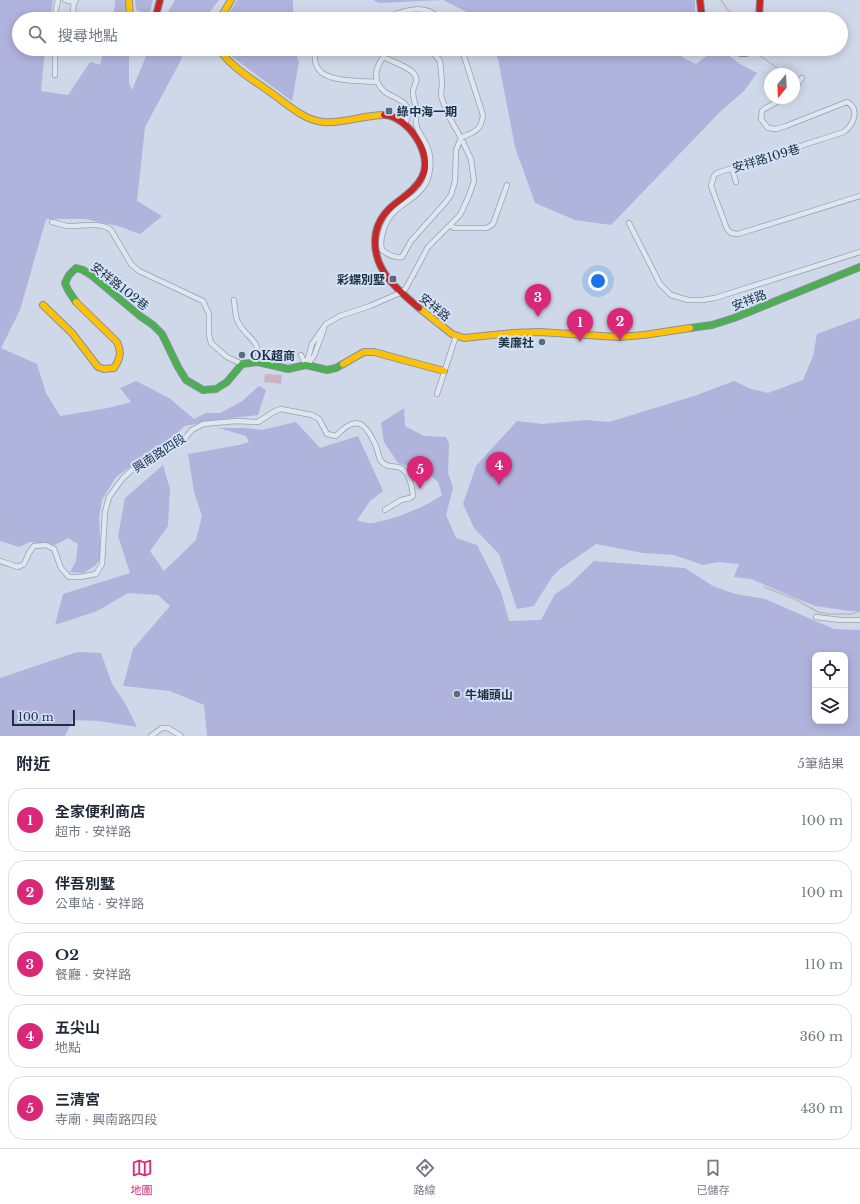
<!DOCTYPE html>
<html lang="zh-TW">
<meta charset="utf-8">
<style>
:root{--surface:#fff;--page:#f6f6f7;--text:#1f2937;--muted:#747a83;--line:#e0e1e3;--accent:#db2777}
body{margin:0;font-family:"Libre Baskerville","Noto Sans TC",serif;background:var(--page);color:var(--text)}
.controls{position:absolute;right:12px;bottom:12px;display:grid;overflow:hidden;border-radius:8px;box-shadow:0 2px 10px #0003}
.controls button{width:36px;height:36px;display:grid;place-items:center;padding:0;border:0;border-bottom:1px solid var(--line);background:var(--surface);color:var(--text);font:20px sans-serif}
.compass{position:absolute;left:764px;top:68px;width:36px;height:36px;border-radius:50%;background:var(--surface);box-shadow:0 2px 10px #0003;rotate:198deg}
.scale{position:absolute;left:12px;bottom:10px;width:63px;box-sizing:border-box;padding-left:4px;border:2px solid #1d303e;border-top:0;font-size:11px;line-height:14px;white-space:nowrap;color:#1d303e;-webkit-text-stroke:3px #d3e1f9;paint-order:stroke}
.you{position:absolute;left:598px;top:281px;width:14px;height:14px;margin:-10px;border:3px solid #fff;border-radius:50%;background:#1a73e8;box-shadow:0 0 0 6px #1a73e833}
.badge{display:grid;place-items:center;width:26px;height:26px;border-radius:50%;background:var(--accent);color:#fff;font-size:13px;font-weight:700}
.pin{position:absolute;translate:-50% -33px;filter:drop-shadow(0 1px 2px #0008)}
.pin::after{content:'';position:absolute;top:21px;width:14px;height:12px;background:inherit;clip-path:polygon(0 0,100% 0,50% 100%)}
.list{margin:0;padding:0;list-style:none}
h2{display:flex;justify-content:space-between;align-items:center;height:52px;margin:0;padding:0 16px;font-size:17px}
h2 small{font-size:13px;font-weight:400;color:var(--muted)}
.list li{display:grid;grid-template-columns:26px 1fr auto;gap:12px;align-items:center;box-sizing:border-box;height:64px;margin:0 8px 8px;padding:0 8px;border:1px solid var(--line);border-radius:16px}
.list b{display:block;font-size:15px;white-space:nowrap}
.list p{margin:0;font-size:13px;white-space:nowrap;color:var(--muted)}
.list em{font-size:13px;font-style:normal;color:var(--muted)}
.icon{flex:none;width:22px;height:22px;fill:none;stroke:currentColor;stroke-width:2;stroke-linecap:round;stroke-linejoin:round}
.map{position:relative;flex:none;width:860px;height:736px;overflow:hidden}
.search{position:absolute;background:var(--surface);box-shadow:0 2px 10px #0003;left:12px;right:12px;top:12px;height:44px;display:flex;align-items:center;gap:10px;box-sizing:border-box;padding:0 14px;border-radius:22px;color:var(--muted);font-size:15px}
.sheet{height:412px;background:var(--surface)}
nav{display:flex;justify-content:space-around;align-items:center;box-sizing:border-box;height:56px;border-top:1px solid var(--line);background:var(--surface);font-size:11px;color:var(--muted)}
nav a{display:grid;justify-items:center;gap:2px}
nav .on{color:var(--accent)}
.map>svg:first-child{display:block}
</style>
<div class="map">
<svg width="860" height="736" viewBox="0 0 860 736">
<rect width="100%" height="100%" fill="#ced8e8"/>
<path fill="#b0b3dc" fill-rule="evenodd" d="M0,0H53L50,19H19V49H45L41,91L68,95L90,62L100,65L104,49H129V83L132,90L149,49H183L181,60L145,127L137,201L162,216L140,234L118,226L85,219H46L20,310L1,348L37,364L46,393L60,416L108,408L131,402L120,388L136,381L169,398L194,419L206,413H220L241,402L259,386L266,390L258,415L223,419L184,426L168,444L144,457L116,477L102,500L99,518L101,558L95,566L83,573L70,572L76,561L78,544L68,538L55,545L30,542L19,547L0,541Z
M115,0H126L127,19H112L115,6Z
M135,0H153L149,16L136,10Z
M175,0H219L205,18L164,19Z
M237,0H293V19H226Z
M373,0H695V19H473L469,13L443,0L379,3Z
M225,49H294L299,62L292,101L227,53Z
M492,49H687L682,57L696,64L716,49H720L740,64L757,73L744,91L720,112L611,225L575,220L535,203L515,147L498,59Z
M860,318V611H850L815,606L751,579L734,577L739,564L718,562L703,565L674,555L643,553L596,544L560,569L552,577L534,606L517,609L499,554L474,528L463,504L476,466L517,421L543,424L585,420L609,422L694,396L734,381L751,389L768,393L803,380L813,356L817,334Z
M404,408L405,426L424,436L446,437L449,444L448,473L453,488L446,515L456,538L477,545L501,592L509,621L541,620L555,594L569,585L594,561L685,568L713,586L735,594L765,599L834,629L860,630V736H207L204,705L170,691L123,686L133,649L170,606L158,595L128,593L97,611L55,625L63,594L130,573L118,536L125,498L163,465L170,489L168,526L150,551L164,571L196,540L202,516L194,492L188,454L239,445L249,442L246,436L219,428H247L262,430L296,422L320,448L358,436L383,491L370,501L357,520C362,522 368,524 373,523C392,520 426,507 442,495L438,482L427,472L398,463L384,442L381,423ZM815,655H845V721H815Z
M77,652L101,653L112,684L125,703L137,727L99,721L73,720L65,736H0V678Z"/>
<path fill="#c8b4c2" d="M265,374L282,375L281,384L264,382Z"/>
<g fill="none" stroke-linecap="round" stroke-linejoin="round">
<path stroke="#c8b4c2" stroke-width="1.5" d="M721,0L734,19
M755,52L785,74
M794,80L795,81
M764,587L795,599L818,612L827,614H851L860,611"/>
<g stroke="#97a1ad" stroke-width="6">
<path id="street" d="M65,0L74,2L76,0
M54,19L58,0
M72,19L74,2
M317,19V18L341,19
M384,19C400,11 426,2 439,19
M55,49V75
M315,49C314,57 314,66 321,72C332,82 363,81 377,82
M330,49L375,51L386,53
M390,49C380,60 370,74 381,88C383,90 385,93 388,94C402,101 414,104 405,124
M460,49L464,56L483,115C481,131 475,131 461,138
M383,57C391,61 410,67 415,75C419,81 413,86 413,92C413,99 416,106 417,113C417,116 415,120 416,123C416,129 422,136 425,142C432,154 432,170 426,183C415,203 392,204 384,229C381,237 380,243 382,250C387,254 395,258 402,257L411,241L445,203L451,195L455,181L456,150L461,138
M794,88L802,78
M784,98L764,109L762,111L761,119L768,128L776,129L786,126L847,102C860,109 854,124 844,132L717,173L714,176L711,186L727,229L731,233L738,234L860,196
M732,168L736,182
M52,222C57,223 62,225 67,226C80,227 101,221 111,230L131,264L139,271L203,301L209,314V335L211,343L227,357L242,364
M629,223L660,284L671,295L688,300H702L715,298L860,252
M450,225L454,228H487L493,224L507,185
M234,300C235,307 235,316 238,322C248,341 260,337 258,362
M301,355L306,365
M308,364L314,356L324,329
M306,365L312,344L326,324L340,316L370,306L402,292L406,288L428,247L460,215L468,198L474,181L471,159L461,138L448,115L441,96L442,82L440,61L430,49
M437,394L456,336
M0,561L18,567L24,564L29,553L34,546L46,545L54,549L61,568L69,577H80L96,574L102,564L105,512L109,497L123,478L136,466L170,448L185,438L192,430L203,424L236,421L258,422L275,411L281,409L312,415L319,419L327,434L336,436C356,414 365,422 376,446C378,451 378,456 381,461C386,467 391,466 398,467C409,470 412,486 413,496L410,498L401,500L385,510
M816,617L840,620H860
M151,736L162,728H168L181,736"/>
</g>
<g stroke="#86919d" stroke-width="8">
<path id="fast" d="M76,302L68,290L65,283L69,275L76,268L83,270L91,275L140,316L153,325L162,334L178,367L186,380L203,390L216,389L227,382L242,364L258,362L288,369L306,365L327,370L336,368L343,364
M690,328L712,325L734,318L860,267"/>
</g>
<g stroke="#86919d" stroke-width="8">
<path id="slow" d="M129,0L130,19
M220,19L231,0
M219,49C232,68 252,79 270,92C286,103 303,120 323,122C344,124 363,115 384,115
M43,305L72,333L98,367L104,369L114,368C120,359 122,352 117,342L76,302
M419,308L452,334L464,338L512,333L539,332L618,337L644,335L690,328
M343,364L364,352H374L444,371"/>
</g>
<g stroke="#86919d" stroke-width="8">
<path id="jam" d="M700,0L702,19
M155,19L160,0
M759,19L760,0
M732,49C740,54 747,55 754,49
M384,115C408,116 434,155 422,177C415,191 400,199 389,209C380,218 375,229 375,242C375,272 398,290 419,308"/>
</g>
<use href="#street" stroke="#e0e6ef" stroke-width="4.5"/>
<use href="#fast" stroke="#4caf50" stroke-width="6"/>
<use href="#slow" stroke="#ffc107" stroke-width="6"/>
<use href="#jam" stroke="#c62828" stroke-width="6"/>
</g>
<g fill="#5b6b7a" stroke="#d3e1f9" stroke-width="1.5">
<rect x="385" y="107" width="8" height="8" rx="2"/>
<rect x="389" y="275" width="8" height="8" rx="2"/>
<circle cx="542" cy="342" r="4"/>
<circle cx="242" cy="355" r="4"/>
<circle cx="457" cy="694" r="4"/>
</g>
<g text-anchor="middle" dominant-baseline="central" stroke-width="4" stroke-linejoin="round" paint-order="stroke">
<g font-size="12" font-weight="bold" fill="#1d303e" stroke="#d3e1f9" text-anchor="start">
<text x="397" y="111">綠中海一期</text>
<text x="385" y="279" text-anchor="end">彩蝶別墅</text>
<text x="534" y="342" text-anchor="end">美廉社</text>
<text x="250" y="355">OK超商</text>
<text x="465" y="694">牛埔頭山</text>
</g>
<g font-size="12" fill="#1d303e" stroke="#d3e1f9">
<text transform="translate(766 158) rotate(-17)">安祥路109巷</text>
<text transform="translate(120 286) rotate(38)">安祥路102巷</text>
<text transform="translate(749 300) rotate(-21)">安祥路</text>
<text transform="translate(435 307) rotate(39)">安祥路</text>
<text transform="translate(159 453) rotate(-33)">興南路四段</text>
</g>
</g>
</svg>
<div class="controls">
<button><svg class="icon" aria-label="locate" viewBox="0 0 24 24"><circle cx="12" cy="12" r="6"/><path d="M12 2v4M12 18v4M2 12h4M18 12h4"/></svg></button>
<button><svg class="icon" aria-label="layers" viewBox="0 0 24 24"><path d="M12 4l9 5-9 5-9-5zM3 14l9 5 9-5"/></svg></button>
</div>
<svg class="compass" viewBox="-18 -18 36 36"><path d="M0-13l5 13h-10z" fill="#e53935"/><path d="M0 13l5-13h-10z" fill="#747a83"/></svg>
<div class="scale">100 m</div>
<div class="you"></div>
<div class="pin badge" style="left:580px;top:342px">1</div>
<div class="pin badge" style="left:620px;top:341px">2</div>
<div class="pin badge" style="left:538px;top:317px">3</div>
<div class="pin badge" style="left:499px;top:485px">4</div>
<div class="pin badge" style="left:420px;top:489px">5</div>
<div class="search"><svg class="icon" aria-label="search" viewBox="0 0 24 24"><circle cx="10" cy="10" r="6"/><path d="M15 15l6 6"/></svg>搜尋地點</div>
</div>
<section class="sheet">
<h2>附近<small>5筆結果</small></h2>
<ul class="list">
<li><span class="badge">1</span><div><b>全家便利商店</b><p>超市 · 安祥路</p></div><em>100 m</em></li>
<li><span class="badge">2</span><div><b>伴吾別墅</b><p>公車站 · 安祥路</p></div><em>100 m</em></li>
<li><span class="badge">3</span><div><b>O2</b><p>餐廳 · 安祥路</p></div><em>110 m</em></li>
<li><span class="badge">4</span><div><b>五尖山</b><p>地點</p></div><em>360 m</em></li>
<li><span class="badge">5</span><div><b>三清宮</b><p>寺廟 · 興南路四段</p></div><em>430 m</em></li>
</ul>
</section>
<nav>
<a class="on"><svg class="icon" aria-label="map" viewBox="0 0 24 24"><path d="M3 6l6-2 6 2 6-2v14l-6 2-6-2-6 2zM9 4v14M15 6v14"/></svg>地圖</a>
<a><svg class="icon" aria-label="directions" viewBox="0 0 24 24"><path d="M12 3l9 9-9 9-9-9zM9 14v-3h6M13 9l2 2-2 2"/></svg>路線</a>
<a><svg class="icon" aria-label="saved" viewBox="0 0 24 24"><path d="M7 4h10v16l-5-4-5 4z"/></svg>已儲存</a>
</nav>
